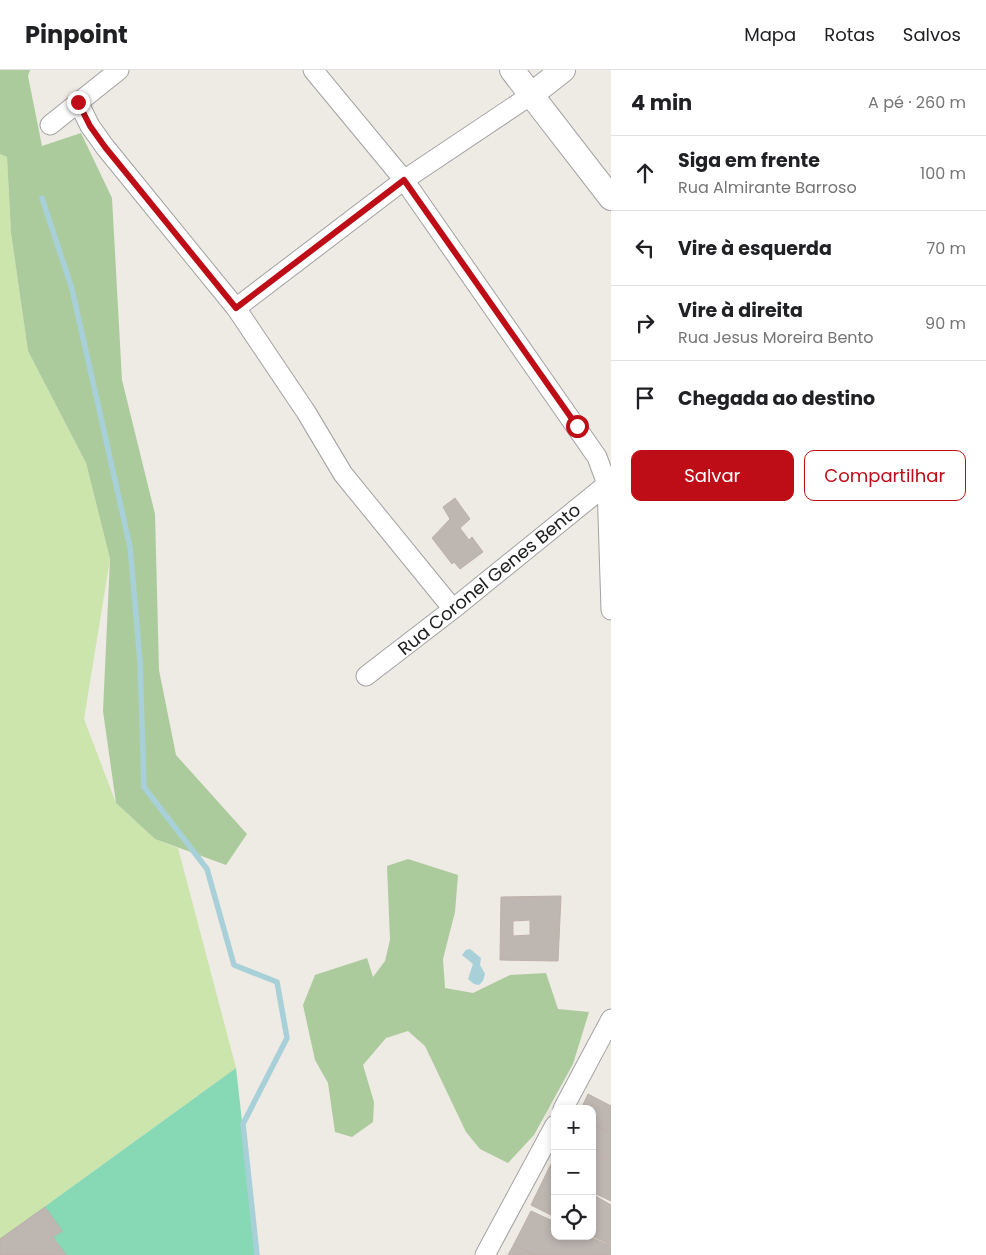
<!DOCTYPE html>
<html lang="pt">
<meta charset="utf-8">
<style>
:root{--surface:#fff;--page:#f6f6f6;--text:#202124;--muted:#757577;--line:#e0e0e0;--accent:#be0d16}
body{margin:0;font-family:Poppins,sans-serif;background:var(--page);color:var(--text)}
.controls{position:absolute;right:15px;bottom:15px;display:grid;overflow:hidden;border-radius:10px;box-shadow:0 2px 8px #0003}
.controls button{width:45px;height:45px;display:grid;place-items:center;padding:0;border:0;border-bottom:1px solid var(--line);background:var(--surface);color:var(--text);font:25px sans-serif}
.stop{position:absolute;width:15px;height:15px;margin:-11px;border:4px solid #be0d16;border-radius:50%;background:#fff}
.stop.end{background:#be0d16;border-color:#fff;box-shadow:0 1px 5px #0008}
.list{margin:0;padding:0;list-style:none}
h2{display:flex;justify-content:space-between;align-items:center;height:65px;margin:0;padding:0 20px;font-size:21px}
h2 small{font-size:16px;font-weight:400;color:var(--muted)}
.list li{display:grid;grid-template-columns:32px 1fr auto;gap:15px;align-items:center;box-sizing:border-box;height:75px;padding:0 20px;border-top:1px solid var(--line)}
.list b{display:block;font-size:19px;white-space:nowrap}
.list p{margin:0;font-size:16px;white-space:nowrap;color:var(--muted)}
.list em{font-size:16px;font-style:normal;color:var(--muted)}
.actions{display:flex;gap:10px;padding:15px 20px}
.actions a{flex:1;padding:11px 0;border:1px solid var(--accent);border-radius:10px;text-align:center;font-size:18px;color:var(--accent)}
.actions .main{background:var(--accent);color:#fff}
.icon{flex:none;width:28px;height:28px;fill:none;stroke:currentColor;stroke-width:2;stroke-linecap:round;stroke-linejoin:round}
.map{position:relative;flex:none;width:611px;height:1185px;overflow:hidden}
header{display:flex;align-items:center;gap:30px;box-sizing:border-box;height:70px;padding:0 25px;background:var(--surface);border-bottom:1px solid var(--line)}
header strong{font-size:24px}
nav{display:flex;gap:28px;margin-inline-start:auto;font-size:18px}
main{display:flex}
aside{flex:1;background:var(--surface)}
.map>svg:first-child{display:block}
</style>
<header>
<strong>Pinpoint</strong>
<nav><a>Mapa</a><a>Rotas</a><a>Salvos</a></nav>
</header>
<main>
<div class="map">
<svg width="611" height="1185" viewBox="0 0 611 1185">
<rect width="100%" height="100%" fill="#eeeae4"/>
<path fill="#cbe5ad" d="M0,84L7,87L11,163L28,281L86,393L110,489L84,649L116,733L155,769L178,778L236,998L0,1169Z"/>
<path fill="#accb9c" d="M0,0H30L28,6L42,76L81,63L112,128L122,310L155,444L159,600L176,685L247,764L226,795L155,769L116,733L103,641L110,489L86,393L28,281L11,163L7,87L0,84Z
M408,789L458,805L455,842L443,889L445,918L473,923L510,905L546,903L558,939L589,942L573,994L534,1065L508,1093L480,1079L466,1062L425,976L408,961L386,968L363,995L374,1032L373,1052L352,1067L335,1062L328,1013L315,990L303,935L315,905L367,888L373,907L385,891L390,870L387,796Z"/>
<path fill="#87d8b5" d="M236,998L257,1185H0V1169Z"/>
<path fill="#a7d0d9" d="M470,879L481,888L480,895L485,904L483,911L479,915L474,914L468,909L473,894L462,885L466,880Z"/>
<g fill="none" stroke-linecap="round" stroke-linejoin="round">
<path stroke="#a7d0d9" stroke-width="5.5" d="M42,128L72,219L130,477L140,591L144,717L207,799L234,895L277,912L287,968L243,1054L257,1185"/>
</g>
<path fill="#beb6b1" stroke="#bfb1a8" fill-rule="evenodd" d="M455,428L470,449L460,458L469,470L472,467L483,482L460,499L454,492L452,494L432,468L450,449L443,437Z
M561,826L558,891L500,890L501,827ZM530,850V865L513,866V851Z
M588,1024L611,1036V1064L592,1053V1039H581Z
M592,1053L611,1064V1092L592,1081Z
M592,1080L611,1091V1131L592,1122Z
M551,1094L555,1097V1147L531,1135Z
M592,1124L611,1135V1175L592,1166Z
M45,1137L62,1161L53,1167L66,1185H0V1169Z
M531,1141L555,1152V1166H588L611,1176V1185H534L514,1174Z
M514,1174L534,1185H508Z"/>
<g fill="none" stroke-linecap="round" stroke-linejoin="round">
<g stroke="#a2a2a2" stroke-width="21">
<path id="minor" d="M313,0L404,110L597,387L607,414L611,540
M78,32L90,56L105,77L236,238L306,342L343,404L453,539
M50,55L119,0
M236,238L404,110L531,25
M366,606L453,539L611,411
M563,1039L611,949
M485,1185L555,1055"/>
</g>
<g stroke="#a2a2a2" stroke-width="26">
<path id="tertiary" d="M512,0L611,128
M531,25L563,0"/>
</g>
<use href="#minor" stroke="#fff" stroke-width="19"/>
<use href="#tertiary" stroke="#fff" stroke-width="24"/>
</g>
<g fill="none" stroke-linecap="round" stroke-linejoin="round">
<path stroke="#be0d16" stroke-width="6" d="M78,32L90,56L105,77L236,238L404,110L577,356"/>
</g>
<g text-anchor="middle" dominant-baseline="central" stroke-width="4" stroke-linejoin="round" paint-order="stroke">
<g font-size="18" fill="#1e1e1e" stroke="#fff">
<text transform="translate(489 509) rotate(-39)">Rua Coronel Genes Bento</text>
</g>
</g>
</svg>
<div class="controls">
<button>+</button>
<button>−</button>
<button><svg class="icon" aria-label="locate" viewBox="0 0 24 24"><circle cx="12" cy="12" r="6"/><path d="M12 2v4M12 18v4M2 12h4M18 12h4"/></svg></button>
</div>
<div class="stop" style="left:577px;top:356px"></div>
<div class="stop end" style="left:78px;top:32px"></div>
</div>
<aside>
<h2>4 min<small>A pé · 260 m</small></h2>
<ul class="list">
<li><svg class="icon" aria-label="ahead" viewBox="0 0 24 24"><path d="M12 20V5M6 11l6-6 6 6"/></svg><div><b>Siga em frente</b><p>Rua Almirante Barroso</p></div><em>100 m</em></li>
<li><svg class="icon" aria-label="left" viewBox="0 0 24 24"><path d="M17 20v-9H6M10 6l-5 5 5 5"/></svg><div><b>Vire à esquerda</b></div><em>70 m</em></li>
<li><svg class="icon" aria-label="right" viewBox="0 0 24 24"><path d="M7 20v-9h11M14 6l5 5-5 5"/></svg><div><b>Vire à direita</b><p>Rua Jesus Moreira Bento</p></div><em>90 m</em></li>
<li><svg class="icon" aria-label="arrive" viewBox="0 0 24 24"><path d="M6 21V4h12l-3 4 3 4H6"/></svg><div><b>Chegada ao destino</b></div></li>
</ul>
<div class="actions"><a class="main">Salvar</a><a>Compartilhar</a></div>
</aside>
</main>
